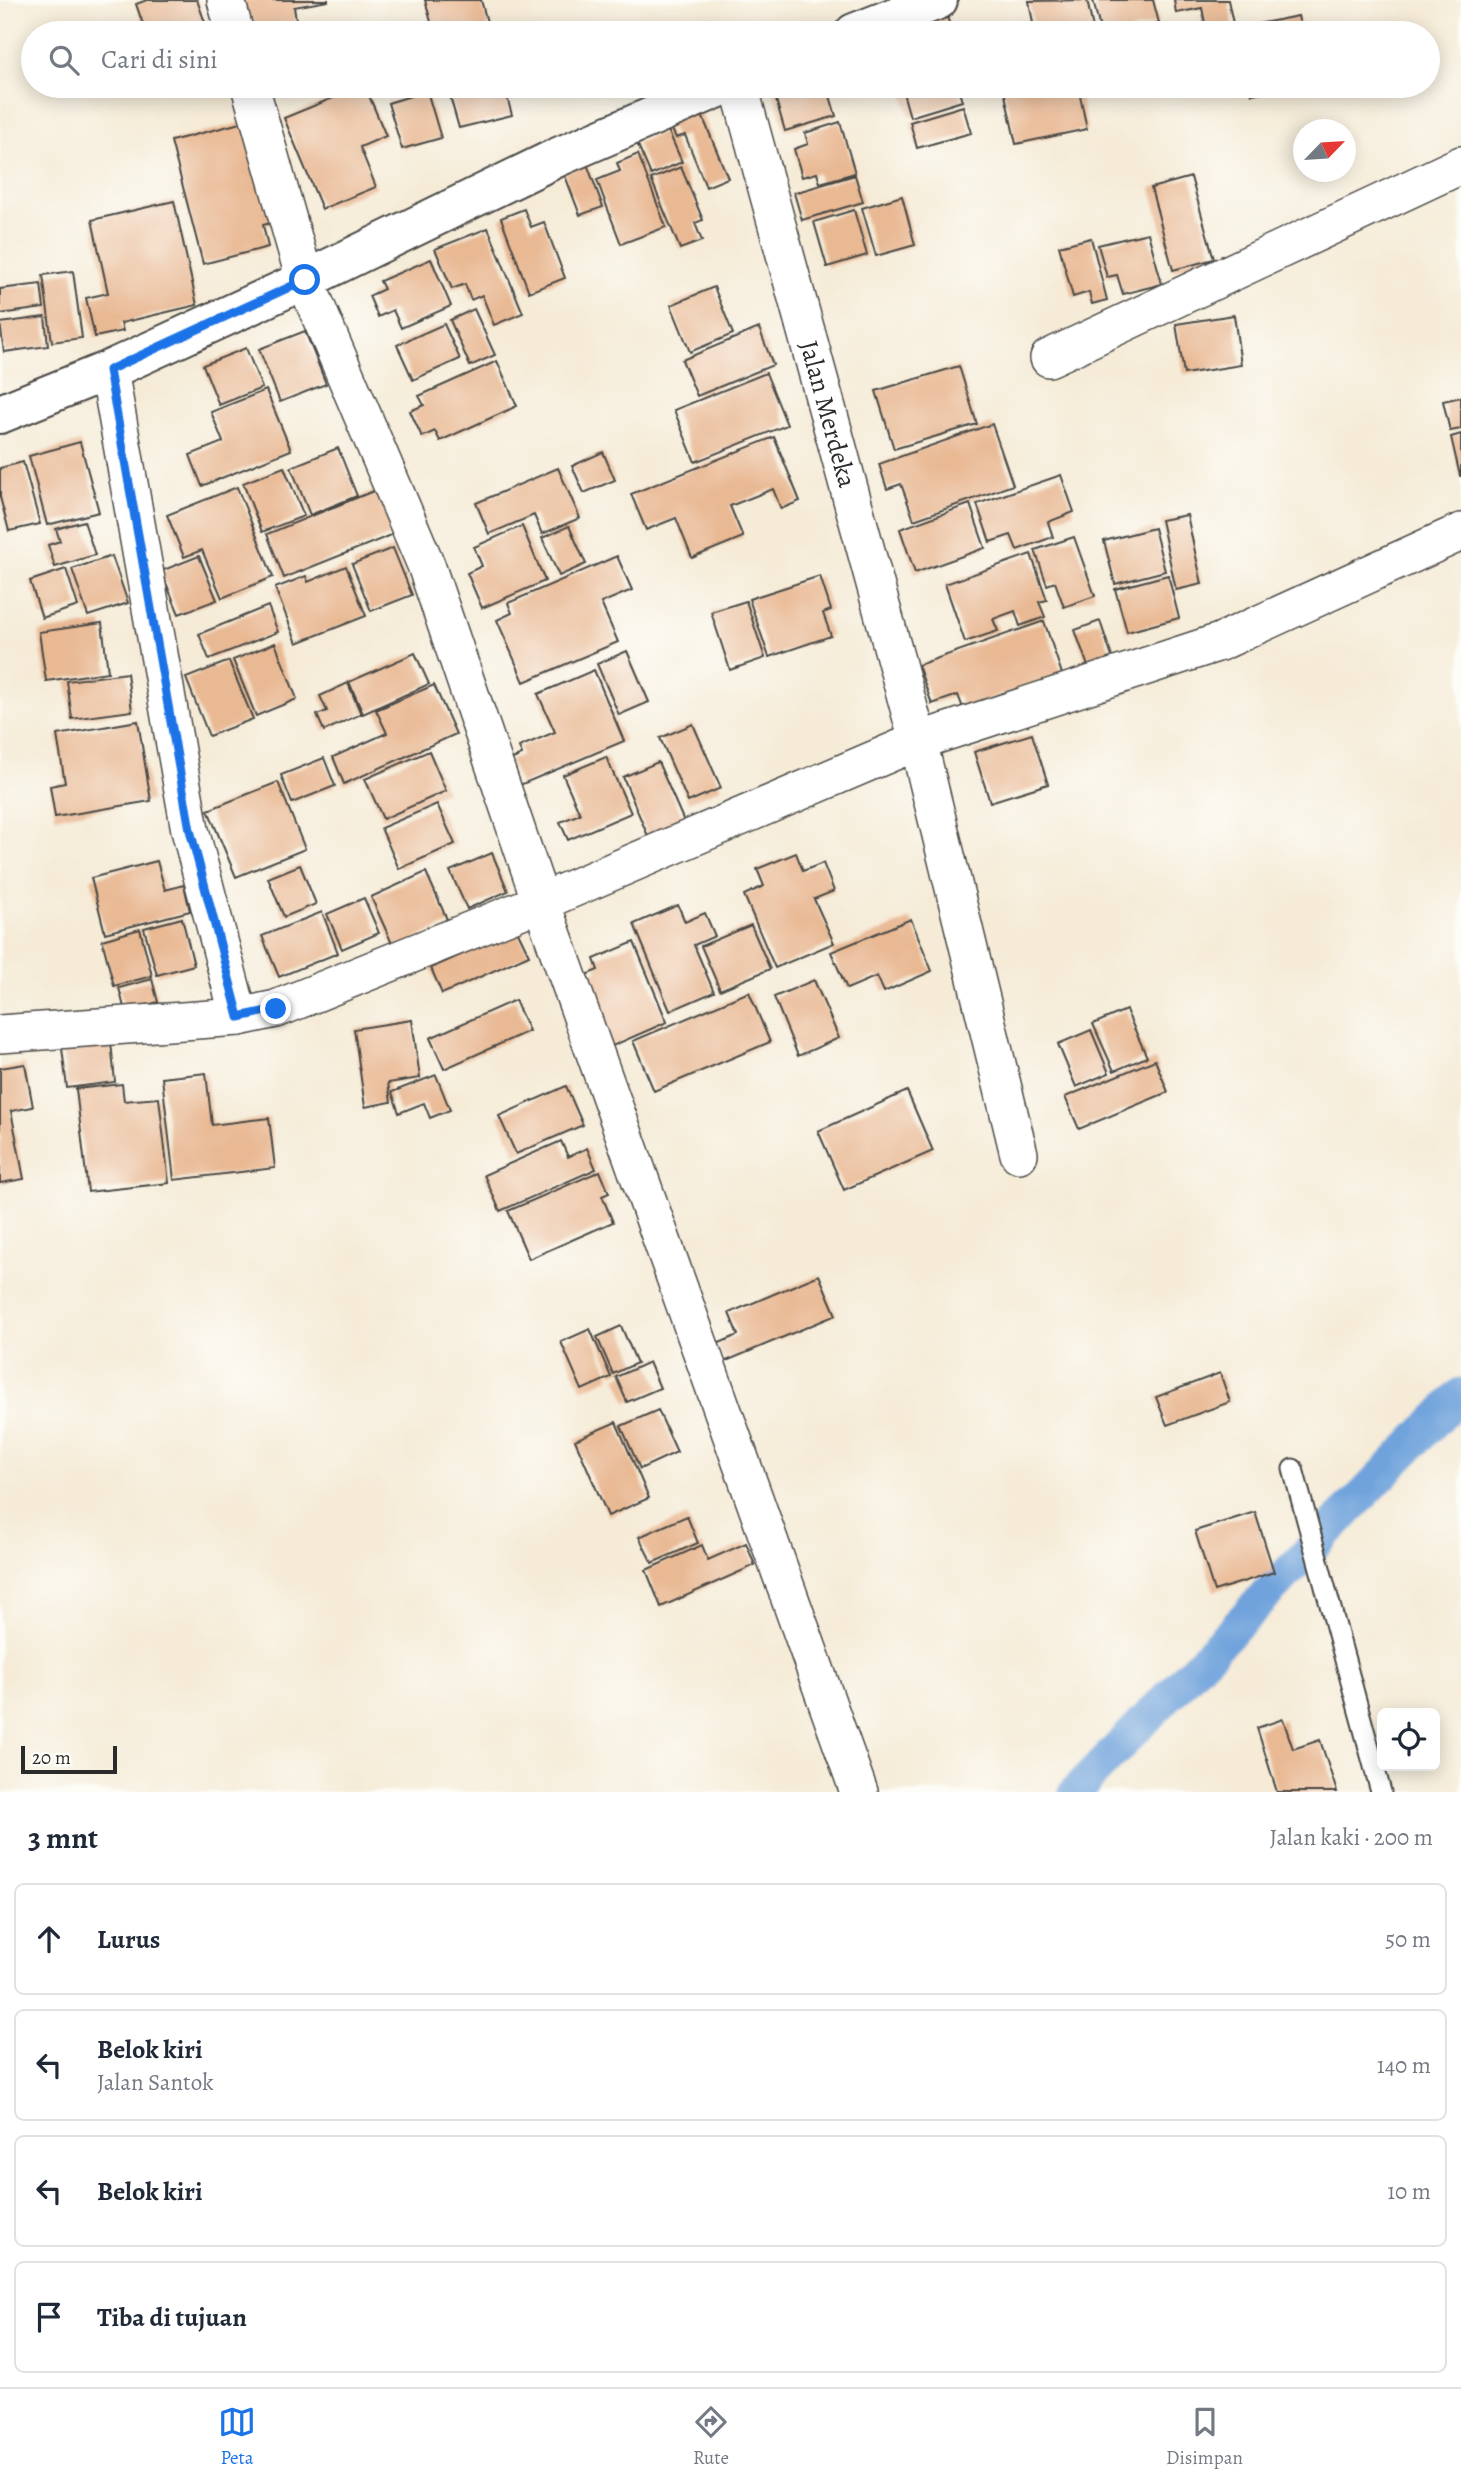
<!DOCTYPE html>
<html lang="id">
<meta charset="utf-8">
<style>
:root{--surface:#fff;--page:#f6f6f7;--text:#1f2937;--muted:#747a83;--line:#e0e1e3;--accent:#1a73e8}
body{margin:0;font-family:Alegreya,serif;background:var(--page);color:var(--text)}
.controls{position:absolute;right:21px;bottom:21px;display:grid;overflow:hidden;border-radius:10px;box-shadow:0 4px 18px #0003}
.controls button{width:63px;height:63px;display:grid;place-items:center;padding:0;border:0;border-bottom:2px solid var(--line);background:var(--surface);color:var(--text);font:35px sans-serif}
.compass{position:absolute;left:1293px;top:119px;width:63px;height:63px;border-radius:50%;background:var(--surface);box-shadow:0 4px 18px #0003;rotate:65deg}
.scale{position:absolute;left:21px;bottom:18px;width:96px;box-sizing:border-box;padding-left:7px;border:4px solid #2b2b2b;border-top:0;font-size:19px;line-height:24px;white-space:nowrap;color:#2b2b2b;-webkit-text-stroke:5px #fdfcf7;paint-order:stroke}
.stop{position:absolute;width:21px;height:21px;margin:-16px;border:5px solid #1a73e8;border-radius:50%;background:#fff}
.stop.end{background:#1a73e8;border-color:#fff;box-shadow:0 2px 7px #0008}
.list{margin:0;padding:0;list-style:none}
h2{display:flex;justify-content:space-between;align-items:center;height:91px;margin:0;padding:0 28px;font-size:30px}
h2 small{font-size:23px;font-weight:400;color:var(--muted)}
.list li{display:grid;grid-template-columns:46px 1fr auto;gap:21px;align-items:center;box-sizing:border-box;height:112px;margin:0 14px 14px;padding:0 14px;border:2px solid var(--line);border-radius:10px}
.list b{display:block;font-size:26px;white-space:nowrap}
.list p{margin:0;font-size:23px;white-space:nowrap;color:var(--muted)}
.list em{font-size:23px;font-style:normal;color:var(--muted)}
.icon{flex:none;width:38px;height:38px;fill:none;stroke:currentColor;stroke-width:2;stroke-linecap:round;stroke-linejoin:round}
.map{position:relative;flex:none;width:1461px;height:1792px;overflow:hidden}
.search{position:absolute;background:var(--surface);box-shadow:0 4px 18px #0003;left:21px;right:21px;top:21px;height:77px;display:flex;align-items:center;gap:18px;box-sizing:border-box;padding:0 24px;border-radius:38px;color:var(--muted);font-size:26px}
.sheet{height:595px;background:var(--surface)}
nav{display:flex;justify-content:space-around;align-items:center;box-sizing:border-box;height:98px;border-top:2px solid var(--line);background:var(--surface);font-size:19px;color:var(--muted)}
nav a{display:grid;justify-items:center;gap:4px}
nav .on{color:var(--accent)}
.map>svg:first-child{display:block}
</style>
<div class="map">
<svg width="1461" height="1792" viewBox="0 0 1461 1792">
<rect width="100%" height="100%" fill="#fdfcf7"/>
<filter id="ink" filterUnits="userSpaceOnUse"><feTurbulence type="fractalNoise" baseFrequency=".0143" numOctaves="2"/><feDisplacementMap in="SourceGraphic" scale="14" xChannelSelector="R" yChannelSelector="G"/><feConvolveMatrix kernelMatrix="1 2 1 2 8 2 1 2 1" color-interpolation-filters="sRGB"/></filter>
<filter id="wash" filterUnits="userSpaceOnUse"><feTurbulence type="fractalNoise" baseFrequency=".00686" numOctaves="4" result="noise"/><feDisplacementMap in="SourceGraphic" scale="28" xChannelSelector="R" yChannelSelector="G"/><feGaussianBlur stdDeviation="1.57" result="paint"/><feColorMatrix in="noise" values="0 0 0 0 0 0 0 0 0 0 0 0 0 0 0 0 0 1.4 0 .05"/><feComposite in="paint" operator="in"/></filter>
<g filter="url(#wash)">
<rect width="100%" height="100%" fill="#f5ebd7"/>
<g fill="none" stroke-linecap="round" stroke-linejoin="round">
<path stroke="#70a3dc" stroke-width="33" d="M1075,1792L1461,1394"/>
</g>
<g id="blocks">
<path fill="#e9b994" d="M147,0H197L208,31L201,33H146L136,4Z
M239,0H328V1L294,7L298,33H245Z
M425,0H481L490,33H434Z
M1087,0L1094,33H993L1033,23L1029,1Z
M1093,0H1153L1159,23L1132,30L1133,33H1101Z
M1174,0H1228L1235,33H1207L1202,8L1176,13Z
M1298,16L1302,33H1239L1238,28Z
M947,17L953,33H935L932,22Z
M362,86H365L386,136L360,147L376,187L322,209L284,118Z
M447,86H504L512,115L459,128Z
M772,86H827L836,116L785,131Z
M914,86H957L962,101L910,117L902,89Z
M1003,86H1078L1087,129L1016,144Z
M1250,86H1287V87L1252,94Z
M427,91L441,138L402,149L388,103Z
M963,106L971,133L917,148L910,122Z
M699,108L728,178L706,187L685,135L676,138L668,121Z
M252,120L279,221L263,225L268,247L203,264L171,141Z
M840,122L855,173L820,183L817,173L802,177L794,149L808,144L805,133Z
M668,130L682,162L651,175L637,143Z
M638,154L666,227L621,244L597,180L620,171L617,163Z
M587,164L603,207L580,215L564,173Z
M681,167L703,220L695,223L702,241L680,249L651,179Z
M855,175L863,202L802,220L794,193Z
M1191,177L1214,259L1173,270L1151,188Z
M902,196L915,245L876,256L862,208Z
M174,201L197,305L121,323L123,331L95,337L86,298L108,293L92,220Z
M524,209L531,227L544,222L565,278L529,292L501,218Z
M854,210L867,255L827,267L814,222Z
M488,228L523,313L494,325L482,295L471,300L465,284L452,289L435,249Z
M1148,233L1162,284L1123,294L1117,275L1107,277L1098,245Z
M1091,238L1107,300L1092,304L1089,292L1073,297L1059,246Z
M431,259L451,306L401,328L393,310L378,317L369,296L384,289L380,281Z
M73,271L82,338L52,342L43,275Z
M41,284L44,308L0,314V289Z
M714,287L733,334L690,352L671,305Z
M474,309L495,355L470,366L450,320Z
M1234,315L1241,365L1184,374L1176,324Z
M45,317L48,346L4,352L0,323Z
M444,324L460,359L413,380L397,345Z
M759,328L773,365L697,396L682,360Z
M305,331L326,384L280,402L259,349Z
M246,348L262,388L219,405L203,365Z
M497,361L517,406L440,441L435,431L422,437L410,411L424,405L419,396Z
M959,366L977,424L894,449L876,391Z
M766,373L787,425L695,462L674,410Z
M266,390L291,450L202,486L190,455L223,442L211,412Z
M1461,397V429L1450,431L1443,401Z
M992,424L1013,485L914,520L901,484L887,489L879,464Z
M1461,434V476H1460L1451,437Z
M774,437L800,501L781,509L773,489L730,506L743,537L692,558L676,518L646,530L631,494Z
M80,442L99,512L47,525L29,456Z
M338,448L357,496L310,515L291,467Z
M603,452L615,480L584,493L572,466Z
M23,462L40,524L9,531L0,497V468Z
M284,467L304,516L262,532L243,483Z
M558,468L580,518L542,534L534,515L489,534L476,503Z
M1061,475L1074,512L1048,522L1053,537L1017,550L1011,535L990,542L977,504Z
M237,487L273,577L222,598L202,550L184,557L167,515Z
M381,488L399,532L284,578L267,534Z
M970,504L985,548L915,573L900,529Z
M1187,515L1202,584L1176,590L1161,520Z
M84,521L95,555L55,567L48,545L60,541L56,529Z
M522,526L545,581L482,608L467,573L482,566L474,547Z
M569,526L586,564L559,576L542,538Z
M1154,528L1165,571L1115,584L1104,541Z
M1074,537L1095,596L1064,607L1055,582L1047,585L1035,550Z
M393,548L412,595L371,611L352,564Z
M1031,554L1047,600L1039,602L1045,617L1020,626L1015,611L993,619L998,631L965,642L945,584Z
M112,556L128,603L88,616L72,569Z
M199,556L217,600L179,614L161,571Z
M617,556L632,590L601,603L618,642L524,682L497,620L512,613L508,603Z
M346,566L366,616L297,643L275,588L306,576L308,582Z
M66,569L78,606L42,618L30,581Z
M1168,575L1179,618L1127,632L1115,589Z
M820,576L831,610L823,613L831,636L769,657L749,599Z
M746,601L765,658L730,670L711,612Z
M268,606L278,632L209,659L199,634Z
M1044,621L1062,674L963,708L958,695L932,704L918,665Z
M1100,621L1114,663L1090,672L1075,630Z
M102,623L108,672L46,681L39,632Z
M275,643L297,699L256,716L233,660Z
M627,651L649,702L619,715L597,664Z
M415,653L429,684L363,714L349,682Z
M229,661L253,719L209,736L186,678Z
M594,670L624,741L520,785L510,760L522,755L519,747L555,732L538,694Z
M127,673L132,711L72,719L67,681Z
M348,683L361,714L324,731L317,715L327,711L320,696Z
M434,685L456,734L344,784L333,757L387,733L376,710Z
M138,721L151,801L55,817L50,786L65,783L57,735Z
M693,724L721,788L688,802L660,738Z
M1032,734L1048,784L990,802L974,752Z
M429,751L446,791L383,819L365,779Z
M606,757L631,813L568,840L560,822L580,814L563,775Z
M324,758L335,786L292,803L281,775Z
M658,762L686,826L650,841L623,777Z
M278,782L305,849L236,877L208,810Z
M437,804L455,844L399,869L381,828Z
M492,853L508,891L467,909L450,871Z
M796,853L803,871L823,863L834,891L814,899L834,943L775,968L744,895L764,886L757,869Z
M157,861L165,890L184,885L190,911L105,933L91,878Z
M300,865L316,904L284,917L268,878Z
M426,872L449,924L394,948L371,897Z
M364,898L379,933L342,949L327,914Z
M678,905L685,922L705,913L715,936L694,945L714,992L670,1011L634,924Z
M322,912L338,953L279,977L262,936Z
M182,918L194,965L157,975L144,928Z
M911,919L932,971L884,992L877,976L847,989L831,952Z
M751,925L770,969L720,990L701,946Z
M140,929L152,976L114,986L102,940Z
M517,930L529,955L442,994L431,968Z
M634,942L667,1022L610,1047L581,977L598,970L594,959Z
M152,979L158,1002L125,1011L119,988Z
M814,980L839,1038L798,1056L774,997Z
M749,992L770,1042L654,1091L633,1041Z
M515,1000L529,1031L444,1069L430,1038Z
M1126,1010L1147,1057L1114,1071L1093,1024Z
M412,1020L420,1078L388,1083L391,1102L365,1107L354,1029Z
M1091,1030L1109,1073L1076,1087L1058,1044Z
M111,1042L115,1082L67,1088L62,1048Z
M1155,1060L1168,1092L1079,1129L1065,1097Z
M25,1064L33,1107L11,1111L24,1179L0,1183V1068Z
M206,1073L212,1125L269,1118L275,1168L174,1180L162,1078Z
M436,1075L450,1110L430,1118L424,1103L399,1113L392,1092Z
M122,1084L124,1101L159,1098L169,1183L88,1192L76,1089Z
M566,1086L583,1125L516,1154L499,1116Z
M907,1091L933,1151L844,1190L818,1131Z
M561,1141L568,1157L587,1148L596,1169L500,1211L484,1175Z
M600,1171L609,1193L602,1196L613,1222L529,1259L508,1211Z
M819,1275L836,1315L724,1362L717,1344L738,1335L729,1313Z
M621,1326L637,1363L613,1374L597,1337Z
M590,1329L611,1377L582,1390L561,1342Z
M649,1362L660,1388L627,1402L616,1377Z
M1220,1373L1230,1402L1167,1425L1156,1397Z
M658,1410L677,1452L640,1469L621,1426Z
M616,1422L649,1498L608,1516L575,1440Z
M1255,1512L1274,1572L1214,1591L1195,1531Z
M687,1516L698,1543L652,1563L639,1537Z
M746,1543L755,1565L661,1607L646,1570L702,1545L708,1560Z
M1283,1719L1293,1749L1320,1740L1337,1792H1277L1257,1728Z"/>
</g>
</g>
<g filter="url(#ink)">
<use href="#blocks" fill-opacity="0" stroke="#494845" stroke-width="2"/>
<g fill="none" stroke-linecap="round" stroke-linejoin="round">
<g stroke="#494845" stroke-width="23">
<path id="service" d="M1293,1469L1381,1792"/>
</g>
<g stroke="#494845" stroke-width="40">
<g id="minor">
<path d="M226,0L235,33"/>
<path d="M250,86L305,280L426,565L541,902L859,1792"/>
<path id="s1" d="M739,86L918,741L1019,1154"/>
<path d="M1049,358L1461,165"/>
<path d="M109,370L190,830L239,1017"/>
<path d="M0,1034L239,1017L276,1009L541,902L918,741L1220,642L1461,532"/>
</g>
</g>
<g stroke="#494845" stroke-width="42">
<path id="tertiary" d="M854,33L938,0
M0,414L109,370L305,280L558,157L723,86"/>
</g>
<use href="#service" stroke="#fff" stroke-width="19"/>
<use href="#minor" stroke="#fff" stroke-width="37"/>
<use href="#tertiary" stroke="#fff" stroke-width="38"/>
</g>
</g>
<g fill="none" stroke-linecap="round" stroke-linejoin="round" filter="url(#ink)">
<path stroke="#1a73e8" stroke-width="9" d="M276,1009L239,1017L190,830L109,370L305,280"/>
</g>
<g text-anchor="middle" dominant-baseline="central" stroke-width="6" stroke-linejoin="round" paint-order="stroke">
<g font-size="26" fill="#2b2b2b" stroke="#fdfcf7">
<text stroke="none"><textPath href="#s1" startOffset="340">Jalan Merdeka</textPath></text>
</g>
</g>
</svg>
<div class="controls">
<button><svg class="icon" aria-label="locate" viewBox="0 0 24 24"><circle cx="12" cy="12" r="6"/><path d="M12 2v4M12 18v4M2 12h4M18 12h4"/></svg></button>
</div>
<svg class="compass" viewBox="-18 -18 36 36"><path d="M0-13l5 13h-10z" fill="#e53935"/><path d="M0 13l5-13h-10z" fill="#747a83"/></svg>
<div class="scale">20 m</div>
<div class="stop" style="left:305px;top:280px"></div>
<div class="stop end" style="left:276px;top:1009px"></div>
<div class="search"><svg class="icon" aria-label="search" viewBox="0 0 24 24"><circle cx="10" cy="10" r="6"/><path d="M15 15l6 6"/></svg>Cari di sini</div>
</div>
<section class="sheet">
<h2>3 mnt<small>Jalan kaki · 200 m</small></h2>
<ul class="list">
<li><svg class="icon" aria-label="ahead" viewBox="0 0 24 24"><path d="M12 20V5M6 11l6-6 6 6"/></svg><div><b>Lurus</b></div><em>50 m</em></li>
<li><svg class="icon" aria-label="left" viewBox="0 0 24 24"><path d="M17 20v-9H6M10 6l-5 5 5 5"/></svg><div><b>Belok kiri</b><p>Jalan Santok</p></div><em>140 m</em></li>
<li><svg class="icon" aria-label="left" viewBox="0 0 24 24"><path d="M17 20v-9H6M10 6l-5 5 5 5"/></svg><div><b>Belok kiri</b></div><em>10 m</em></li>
<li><svg class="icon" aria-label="arrive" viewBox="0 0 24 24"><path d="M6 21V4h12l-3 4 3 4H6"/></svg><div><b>Tiba di tujuan</b></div></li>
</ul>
</section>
<nav>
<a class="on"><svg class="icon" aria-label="map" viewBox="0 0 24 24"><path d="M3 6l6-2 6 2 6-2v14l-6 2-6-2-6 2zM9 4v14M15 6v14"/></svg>Peta</a>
<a><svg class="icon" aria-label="directions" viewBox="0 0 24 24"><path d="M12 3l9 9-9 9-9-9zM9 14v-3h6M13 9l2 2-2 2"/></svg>Rute</a>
<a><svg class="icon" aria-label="saved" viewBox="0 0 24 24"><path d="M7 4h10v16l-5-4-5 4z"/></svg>Disimpan</a>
</nav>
